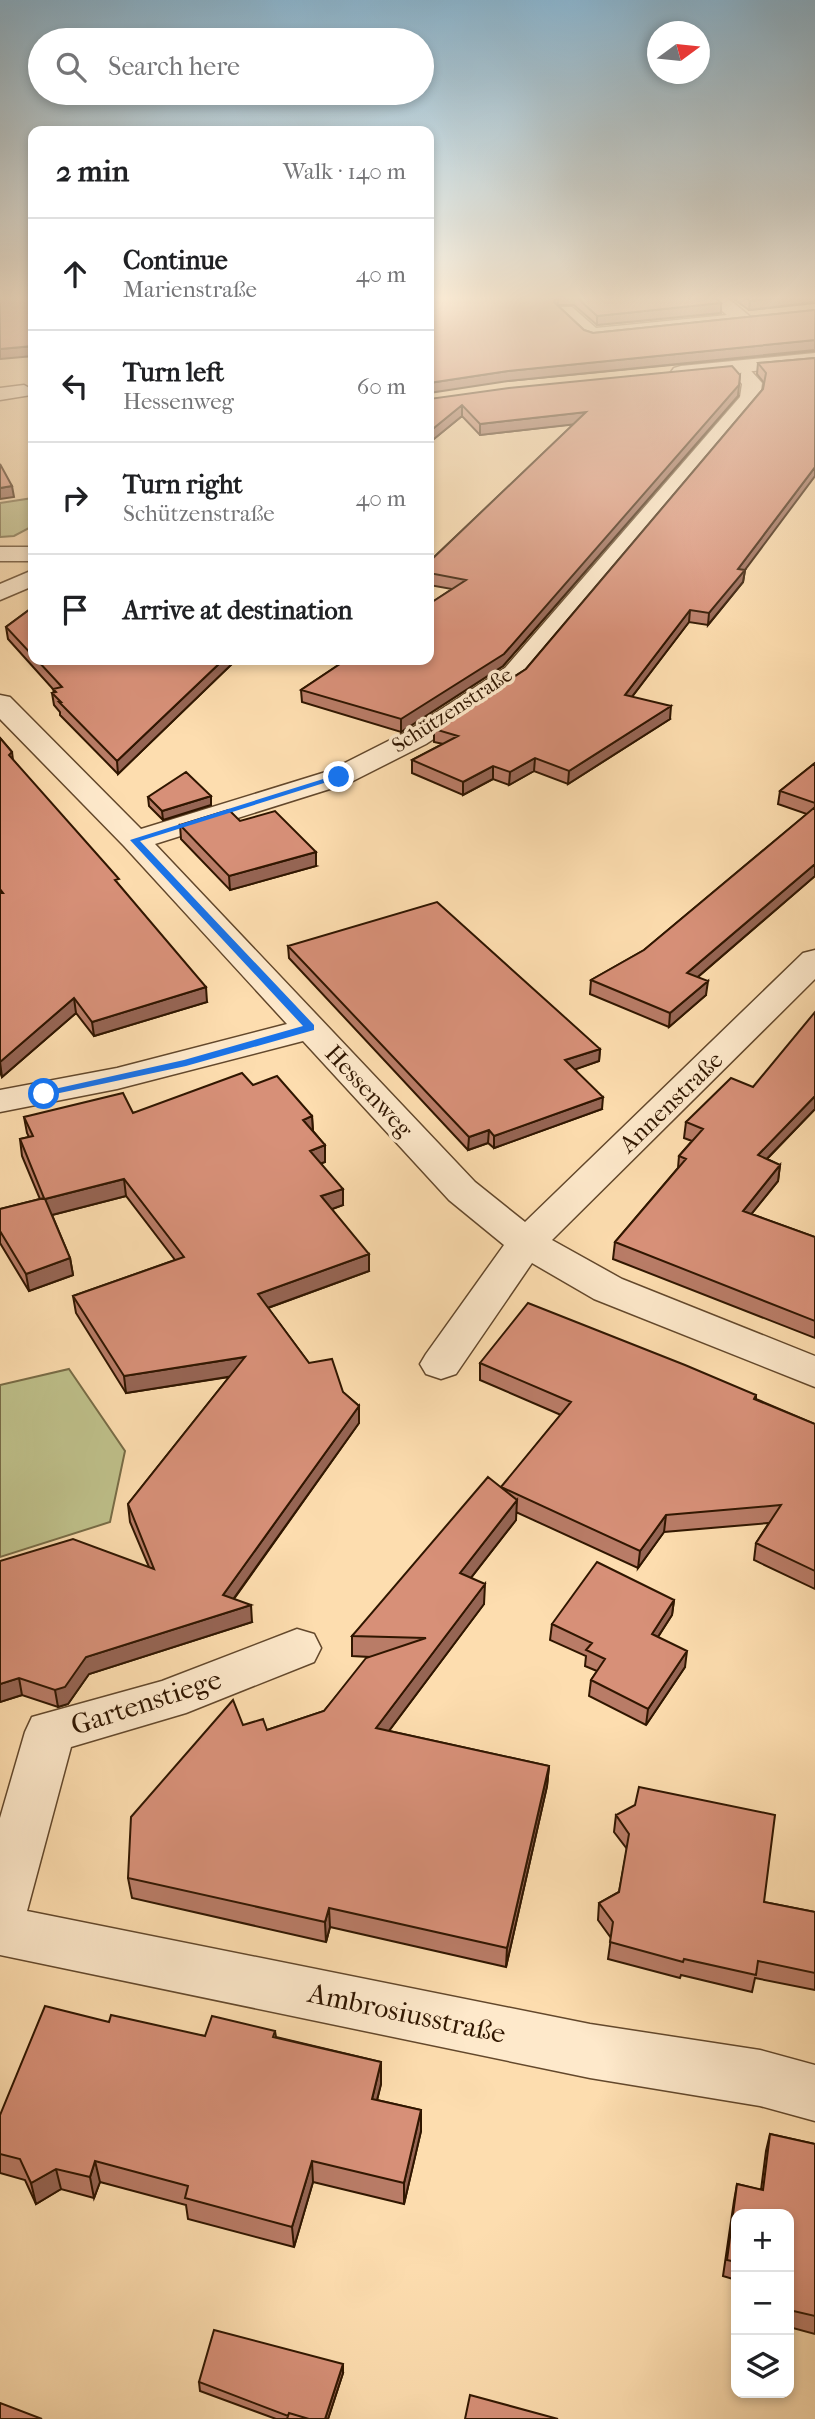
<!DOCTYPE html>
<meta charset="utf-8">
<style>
:root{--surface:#fff;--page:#f2f2f2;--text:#202124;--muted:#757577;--line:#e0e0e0}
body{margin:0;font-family:"IM FELL French Canon",serif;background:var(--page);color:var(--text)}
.controls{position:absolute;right:21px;bottom:21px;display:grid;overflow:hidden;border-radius:14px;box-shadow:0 4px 10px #0003}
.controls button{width:63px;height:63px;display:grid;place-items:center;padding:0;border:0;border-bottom:2px solid var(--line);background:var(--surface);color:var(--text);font:35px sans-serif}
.compass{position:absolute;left:647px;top:21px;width:63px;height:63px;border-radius:50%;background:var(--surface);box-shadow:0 4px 10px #0003;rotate:75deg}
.stop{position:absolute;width:21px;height:21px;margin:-16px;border:5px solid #1a73e8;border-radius:50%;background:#fff}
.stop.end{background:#1a73e8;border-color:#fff;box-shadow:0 2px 7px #0008}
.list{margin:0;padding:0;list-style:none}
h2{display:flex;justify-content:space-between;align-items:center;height:91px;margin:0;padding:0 28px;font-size:30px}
h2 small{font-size:23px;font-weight:400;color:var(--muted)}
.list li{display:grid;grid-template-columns:46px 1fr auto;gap:21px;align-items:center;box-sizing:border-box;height:112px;padding:0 28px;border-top:2px solid var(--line)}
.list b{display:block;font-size:26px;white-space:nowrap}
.list p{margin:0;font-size:23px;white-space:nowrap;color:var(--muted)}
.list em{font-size:23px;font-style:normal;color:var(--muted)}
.icon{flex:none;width:38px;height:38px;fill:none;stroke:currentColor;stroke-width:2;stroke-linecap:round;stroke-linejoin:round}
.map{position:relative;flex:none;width:815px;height:2419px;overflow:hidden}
.search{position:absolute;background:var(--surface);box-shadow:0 4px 10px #0003;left:28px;top:28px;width:406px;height:77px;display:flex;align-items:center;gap:18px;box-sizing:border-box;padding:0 24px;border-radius:38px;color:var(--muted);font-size:26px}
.panel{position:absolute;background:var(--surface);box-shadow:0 4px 10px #0003;left:28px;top:126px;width:406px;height:539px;border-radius:14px}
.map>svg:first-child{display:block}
</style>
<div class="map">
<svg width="815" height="2419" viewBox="0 0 815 2419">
<rect width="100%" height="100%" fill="#fdddaf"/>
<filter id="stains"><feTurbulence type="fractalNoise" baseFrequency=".00286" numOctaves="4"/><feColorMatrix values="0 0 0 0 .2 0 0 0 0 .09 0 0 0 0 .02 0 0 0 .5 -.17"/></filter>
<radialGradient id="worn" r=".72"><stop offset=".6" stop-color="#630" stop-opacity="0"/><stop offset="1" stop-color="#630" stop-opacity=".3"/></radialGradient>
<path fill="#bfc18b" stroke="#786c46" stroke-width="2" d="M33,498V526L14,536L0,537V503Z
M69,1369L125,1451L110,1522L0,1557V1385Z"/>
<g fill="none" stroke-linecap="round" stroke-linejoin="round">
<g stroke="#63482c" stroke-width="3">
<path id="minor" d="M703,295H724L753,319L744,325L592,340L585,338L556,311L558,307H572L596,328L727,315Z
M737,361L744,363L762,383L760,398L523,680L426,744L349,783L155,844L475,1182L525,1222L803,953L815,950V979L552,1240L622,1279L815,1356V1387L594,1299L532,1263L456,1374L441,1379L426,1374L420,1364L426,1354L504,1245L449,1200L303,1041L117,1089L0,1112V1090L117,1068L287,1024L124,846L0,719V695L10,697L141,829L329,771L406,732L505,668L740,397L742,384L727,367L730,363Z
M24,385L33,390L31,395L0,400V388Z
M0,547H33V561H0Z
M297,1629L314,1634L321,1648L314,1662L186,1713L71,1747L27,1911L590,2024L760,2050L815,2065V2121L760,2106L590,2078L0,1955V1818L25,1732L32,1717L162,1681Z"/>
</g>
<g stroke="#63482c" stroke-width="3">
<path id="tertiary" d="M815,353V365L681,378L674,376L671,372L674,368L681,366Z
M33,570V586L0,600V584Z"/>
</g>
<use href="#minor" fill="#fee9cb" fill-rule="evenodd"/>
<use href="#tertiary" fill="#fee9cb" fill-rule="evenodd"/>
</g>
<path fill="#b97c67" stroke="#301600" stroke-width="2" d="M429,295H712L721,303V313L597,325L574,305H557L584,330L593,333L815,310V351L508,381Z
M728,295H815V303L749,310Z
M815,358L745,570L743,582L708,625L689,622L632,697L670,719L568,784L534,771L509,785L493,779L463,795L412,773V760L443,744L434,742V729L526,669L763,389L764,383L757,374L758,363Z
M738,396L503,666L401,732L302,702L301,690L452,589L429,585V562L574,424L480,435L462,416L429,443V399Z
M33,607V660H236L118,774L60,715V712L54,705L52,693L54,692L53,689L8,639L6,627Z
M0,738L12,752L13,760L119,885L207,1002L94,1036L76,1013L2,1077L0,1072Z
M815,763V876L698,977L706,995L669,1027L590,994L591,980L644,950L807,814L778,804L780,791Z
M211,796V805L163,820L149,806L148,797Z
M180,825L316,866L230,890L181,839Z
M288,946L600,1049L599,1061L575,1069L602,1109L494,1148L488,1143L468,1150L289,958Z
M253,1085L312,1116L313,1131L325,1145V1162L321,1163L343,1205L332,1209L369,1271L268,1308L309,1363L359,1406V1423L234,1599L252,1622L89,1674L68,1704L58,1707L22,1695L0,1702V1561L149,1567L130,1522L128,1504L229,1377L126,1393L76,1313L73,1296L175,1260L126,1196L52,1215L70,1258L73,1275L29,1291L0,1243V1209L40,1199L22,1156L20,1139L29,1137L27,1133L24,1117L133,1113Z
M753,1087L815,1109L767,1159L780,1165L778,1181L751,1214L815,1237V1338L613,1259L615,1242L678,1168L679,1156L692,1141L684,1138L686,1122Z
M480,1363L756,1395V1399L815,1424V1589L754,1560L756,1543L769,1523L664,1532L638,1568L516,1512V1520L471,1578L484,1604L389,1731L549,1766L547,1786L506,1967L330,1927L326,1942L132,1898L128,1878L243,1725L267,1730L324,1711L369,1657L352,1656V1636L501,1488L561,1415L480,1380Z
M674,1600L672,1615L658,1637L685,1667L646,1725L589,1696L591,1680L597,1671L585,1666L586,1656L550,1640L552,1624Z
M616,1815L764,1902L815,1912V1990L755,1978L752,1992L681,1975L680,1978L608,1959L611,1938L598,1920L599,1903L619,1892L627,1849L614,1832Z
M109,2022L205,2036L275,2031L276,2037L381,2062V2084L377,2100L421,2110V2131L404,2204L313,2182L294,2247L188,2219L186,2205L100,2182L94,2198L61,2189L36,2204L25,2180L0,2173V2115Z
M770,2134L815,2144V2334L789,2327V2214H736V2280L723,2276L734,2201L737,2184L761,2190L766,2151Z
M343,2373L328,2419H276L200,2391L199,2382Z"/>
<path fill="#966554" stroke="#301600" stroke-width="2" d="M558,295V304L553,311L554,302Z
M796,295H815V302L749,310L750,301Z
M721,303V313L597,325V316Z
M815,340V350L508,381L429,393V383L508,371Z
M33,346V356L0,359V349Z
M740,375L738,396L503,666L401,732V719Z
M462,405V416L429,443V432Z
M586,412V423L480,435V424Z
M815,467V476L745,570L743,582L708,625L709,613L738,569Z
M12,486L14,497L0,499V488Z
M690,610L689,622L624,707L625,695Z
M223,660H236L118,774L117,761Z
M671,706L670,719L568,784L569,771Z
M535,758L534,771L509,785L510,772Z
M493,766V779L463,795V782Z
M211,796V805L163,820L162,811Z
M316,852V866L230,890L229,876Z
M815,864V876L686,987L687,973Z
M708,981L706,995L669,1027L670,1013Z
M206,987L207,1002L94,1036L92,1022Z
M74,998L76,1013L2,1077L0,1062Z
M600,1049L599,1061L565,1073V1060Z
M815,1096V1109L755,1171L758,1155Z
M603,1097L602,1109L494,1148V1136Z
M312,1116L313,1133L303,1120Z
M489,1130L488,1143L468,1150L469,1137Z
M325,1145V1162L311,1167L310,1151Z
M780,1165L778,1181L741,1227L743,1211Z
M124,1179L126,1196L48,1216L45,1199Z
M343,1189V1205L321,1213V1196Z
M369,1254V1271L259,1311L258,1294Z
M70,1258L73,1275L29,1291L26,1274Z
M245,1357L246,1374L126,1393L124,1376Z
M359,1406V1423L224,1612L223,1595Z
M517,1500L516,1520L459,1593L460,1573Z
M666,1515L664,1532L638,1568L640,1551Z
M485,1584L484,1604L376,1748V1728Z
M674,1600L672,1615L650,1649L652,1634Z
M251,1605L252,1622L89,1674L68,1704L58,1707L55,1690L86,1657Z
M687,1651L685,1667L646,1725L648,1709Z
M19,1678L22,1695L0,1702V1684Z
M549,1766L547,1786L506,1967L507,1948Z
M329,1908L330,1927L326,1942L325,1922Z
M381,2062V2084L372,2120V2099Z
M421,2110V2131L404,2204V2183Z
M95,2161L100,2182L94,2198L90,2177Z
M312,2161L313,2182L294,2247L292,2227Z
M56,2169L61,2189L36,2204L31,2183Z
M343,2364V2373L328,2419H325Z"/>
<path fill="#d79078" stroke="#301600" stroke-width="2" d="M0,295H33V346L0,349Z
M429,295H558L554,302L584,330L593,333L815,310V340L508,371L429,383Z
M566,295H712L721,303L597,316L574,295Z
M742,295H796L750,301Z
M815,358V467L738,569L745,570L709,613L690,610L625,695L671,706L569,771L535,758L510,772L493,766L463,782L412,760L458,736L434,729L526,669L763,389L766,373L758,363Z
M732,366L740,375L739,385L504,654L401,719L301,690L346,660H429V604L466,580L429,573V562L586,412L480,424L462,405L429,432V399L509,388Z
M0,464L12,486L0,488Z
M33,607V656L6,627Z
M37,660H223L117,761L59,702H61L52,693L56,692L53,689L62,687Z
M0,738L12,752L9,755L119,879L115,880L206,987L92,1022L74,998L0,1062V893H3L0,889Z
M815,763V803L780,791Z
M186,772L211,796L162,811L148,797Z
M815,807V864L687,973L708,981L670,1013L591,980L644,950Z
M229,810L240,821L275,811L316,852L229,876L180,825Z
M437,902L600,1049L565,1060L603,1097L494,1136L489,1130L469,1137L288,946Z
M815,1012V1096L758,1155L780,1165L743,1211L815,1237V1321L615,1242L686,1159L679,1156L703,1129L686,1122L731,1078L753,1087Z
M242,1073L253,1085L277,1076L312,1116L303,1120L325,1145L310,1151L343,1189L321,1196L369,1254L258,1294L309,1363L332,1359L343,1392L359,1406L223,1595L251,1605L86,1657L65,1687L55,1690L19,1678L0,1684V1561L73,1539L154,1569L128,1504L245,1357L124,1376L73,1296L184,1257L124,1179L45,1199L70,1258L26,1274L0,1231V1209L44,1198L20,1139L33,1136L24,1117L123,1093L133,1113Z
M528,1303L685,1365L756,1395L754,1399L815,1424V1571L756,1543L781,1505L666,1515L640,1551L501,1487L571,1402L480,1363Z
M488,1477L517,1500L460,1573L485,1584L376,1728L549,1766L507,1948L329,1908L325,1922L128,1878L131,1817L233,1700L243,1725L263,1719L267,1730L324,1711L366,1658L426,1638L352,1636Z
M597,1562L674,1600L652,1634L687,1651L648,1709L591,1680L605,1659L586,1650L592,1643L552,1624Z
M639,1787L775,1815L764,1902L815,1912V1973L758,1961L756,1975L684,1959L683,1962L610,1942L613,1922L599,1903L619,1892L629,1834L616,1815L635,1805Z
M45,2006L109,2022L111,2015L205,2036L212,2016L275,2031L273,2037L381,2062L372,2099L421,2110L404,2183L312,2161L292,2227L185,2198L188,2186L95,2161L90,2177L56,2169L31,2183L20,2159L0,2154V2115Z
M770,2134L815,2144V2316L789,2310V2214H736V2262L727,2260L737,2184L763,2190Z
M214,2330L343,2364L325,2419H309L289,2413L288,2416L199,2382Z
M470,2395L558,2419H465Z
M0,2403L42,2419H0Z
M289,2413L309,2419H287Z"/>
<linearGradient id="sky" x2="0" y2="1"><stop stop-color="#8bb7d2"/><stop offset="0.47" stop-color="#fef0db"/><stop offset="1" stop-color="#fef0db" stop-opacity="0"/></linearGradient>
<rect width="815" height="634" fill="url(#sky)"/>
<path fill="#1a73e8" d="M336,775L343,777L140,841L314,1025V1030L186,1066L41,1097V1092L184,1060L303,1026L130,840Z"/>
<g text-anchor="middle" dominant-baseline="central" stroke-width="7" stroke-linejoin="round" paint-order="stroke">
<g font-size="21" fill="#301600" stroke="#fee9cb">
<text transform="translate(452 710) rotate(-33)">Schützenstraße</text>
</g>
<g font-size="24" fill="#301600" stroke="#fee9cb">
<text transform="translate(369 1091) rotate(47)">Hessenweg</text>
<text transform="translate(671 1102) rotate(-44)">Annenstraße</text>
</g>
<g font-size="28" fill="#301600" stroke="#fee9cb">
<text transform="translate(146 1702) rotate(-18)">Gartenstiege</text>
<text transform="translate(407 2013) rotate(12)">Ambrosiusstraße</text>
</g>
</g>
<rect width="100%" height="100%" filter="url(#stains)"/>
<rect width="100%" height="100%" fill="url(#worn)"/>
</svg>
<div class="controls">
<button>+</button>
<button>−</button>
<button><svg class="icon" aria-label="layers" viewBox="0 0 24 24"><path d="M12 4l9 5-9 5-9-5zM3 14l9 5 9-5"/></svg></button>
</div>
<svg class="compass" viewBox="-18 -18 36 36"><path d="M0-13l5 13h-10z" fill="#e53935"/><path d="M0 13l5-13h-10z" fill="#757577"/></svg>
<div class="stop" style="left:44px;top:1094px"></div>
<div class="stop end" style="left:339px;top:777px"></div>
<div class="search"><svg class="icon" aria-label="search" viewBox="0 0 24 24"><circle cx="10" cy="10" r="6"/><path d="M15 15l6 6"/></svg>Search here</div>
<section class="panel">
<h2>2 min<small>Walk · 140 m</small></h2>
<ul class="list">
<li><svg class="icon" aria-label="ahead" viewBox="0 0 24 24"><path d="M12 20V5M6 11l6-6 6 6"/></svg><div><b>Continue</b><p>Marienstraße</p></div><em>40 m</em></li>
<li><svg class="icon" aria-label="left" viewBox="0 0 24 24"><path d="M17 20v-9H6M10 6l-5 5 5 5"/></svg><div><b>Turn left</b><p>Hessenweg</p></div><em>60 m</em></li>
<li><svg class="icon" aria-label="right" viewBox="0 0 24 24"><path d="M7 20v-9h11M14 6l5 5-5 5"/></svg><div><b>Turn right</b><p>Schützenstraße</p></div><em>40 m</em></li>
<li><svg class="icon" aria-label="arrive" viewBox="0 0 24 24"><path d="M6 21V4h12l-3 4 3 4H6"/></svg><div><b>Arrive at destination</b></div></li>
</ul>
</section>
</div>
